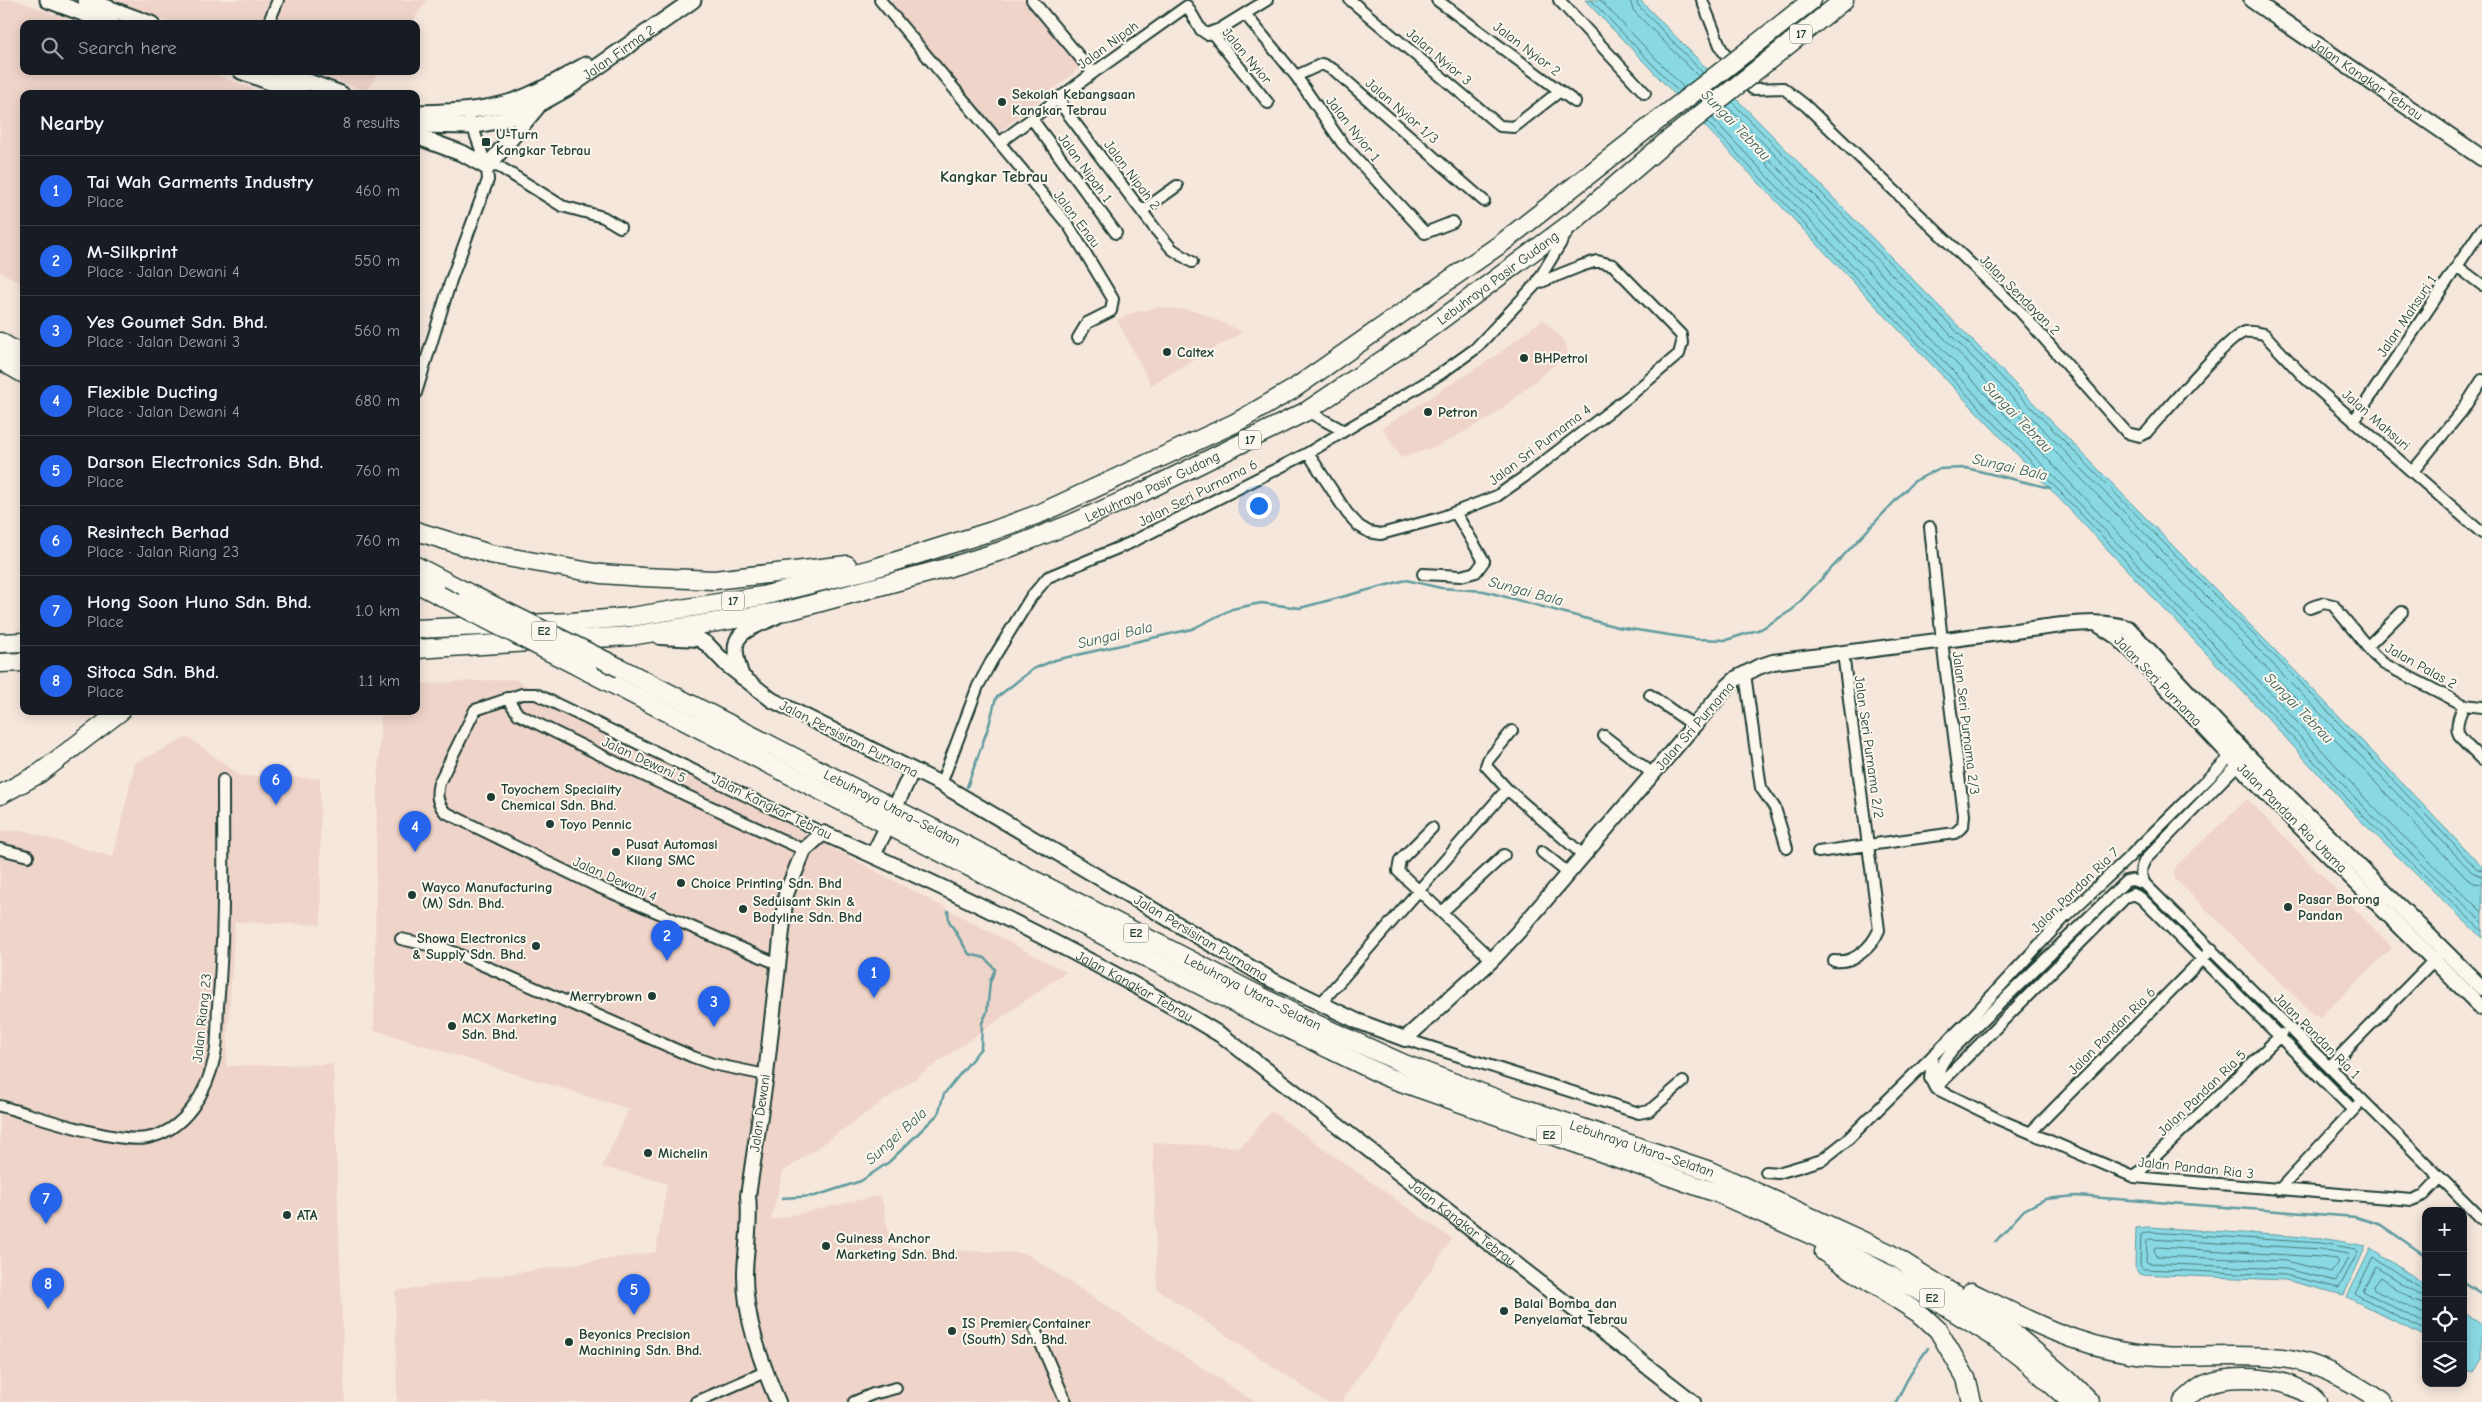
<!DOCTYPE html>
<meta charset="utf-8">
<style>
:root{--surface:#171b24;--page:#242831;--text:#f1f3f6;--muted:#9ea1a6;--line:#363941;--accent:#2563eb}
body{margin:0;font-family:"Comic Neue",sans-serif;background:var(--page);color:var(--text)}
.controls{position:absolute;right:15px;bottom:15px;display:grid;overflow:hidden;border-radius:10px;box-shadow:0 2px 12px #0003}
.controls button{width:45px;height:45px;display:grid;place-items:center;padding:0;border:0;border-bottom:1px solid var(--line);background:var(--surface);color:var(--text);font:25px sans-serif}
.you{position:absolute;left:1258px;top:505px;width:18px;height:18px;margin:-12px;border:4px solid #fff;border-radius:50%;background:#1a73e8;box-shadow:0 0 0 8px #1a73e833}
.badge{display:grid;place-items:center;width:32px;height:32px;border-radius:50%;background:var(--accent);color:#fff;font-size:16px;font-weight:700}
.pin{position:absolute;translate:-50% -41px;filter:drop-shadow(0 1px 2px #0008)}
.pin::after{content:'';position:absolute;top:26px;width:18px;height:15px;background:inherit;clip-path:polygon(0 0,100% 0,50% 100%)}
.list{margin:0;padding:0;list-style:none}
h2{display:flex;justify-content:space-between;align-items:center;height:65px;margin:0;padding:0 20px;font-size:21px}
h2 small{font-size:16px;font-weight:400;color:var(--muted)}
.list li{display:grid;grid-template-columns:32px 1fr auto;gap:15px;align-items:center;box-sizing:border-box;height:70px;padding:0 20px;border-top:1px solid var(--line)}
.list b{display:block;font-size:19px;white-space:nowrap}
.list p{margin:0;font-size:16px;white-space:nowrap;color:var(--muted)}
.list em{font-size:16px;font-style:normal;color:var(--muted)}
.icon{flex:none;width:28px;height:28px;fill:none;stroke:currentColor;stroke-width:2;stroke-linecap:round;stroke-linejoin:round}
.map{position:relative;flex:none;width:2482px;height:1402px;overflow:hidden}
.search{position:absolute;background:var(--surface);box-shadow:0 2px 12px #0003;left:20px;top:20px;width:400px;height:55px;display:flex;align-items:center;gap:12px;box-sizing:border-box;padding:0 18px;border-radius:10px;color:var(--muted);font-size:19px}
.panel{position:absolute;background:var(--surface);box-shadow:0 2px 12px #0003;left:20px;top:90px;width:400px;height:625px;border-radius:10px}
.map>svg:first-child{display:block}
</style>
<div class="map">
<svg width="2482" height="1402" viewBox="0 0 2482 1402">
<rect width="100%" height="100%" fill="#f6e7dc"/>
<filter id="ink" filterUnits="userSpaceOnUse"><feTurbulence type="fractalNoise" baseFrequency=".02" numOctaves="2"/><feDisplacementMap in="SourceGraphic" scale="10" xChannelSelector="R" yChannelSelector="G"/><feConvolveMatrix kernelMatrix="1 2 1 2 8 2 1 2 1" color-interpolation-filters="sRGB"/></filter>
<g filter="url(#ink)">
<path fill="#efd4c9" d="M0,0H16L81,24H24V71H206L265,94H24V284L0,272Z
M106,0H427L411,24H174Z
M885,0H1025L1080,68L994,136Z
M309,71H379L367,91Z
M1158,307L1197,311L1243,332L1151,385L1117,320L1132,313Z
M1543,319L1565,342L1568,351L1564,357L1490,418L1438,446L1401,458L1382,428L1497,355Z
M514,679L1066,972L783,1172L771,1220L881,1195L892,1248L1025,1253L1255,1402H397L395,1291L656,1252L667,1183L602,1167L629,1109L374,1030L377,804L381,711H416V684Z
M188,737L241,776L320,778L321,925L235,922L226,1066L333,1064L345,1402H0V831H25L113,857L135,763Z
M2247,799L2391,946V949L2320,1017L2314,1015L2175,879L2174,872L2176,866Z
M1271,1111L1452,1239L1341,1402H1326L1157,1289L1153,1143L1241,1147Z"/>
<path fill="#89d9e4" stroke="#5f9b9e" d="M1585,0H1640L2303,679L2482,867V938L2359,819L2265,715Z
M2148,1227L2322,1238L2366,1246L2344,1295L2285,1280L2139,1274L2135,1267L2136,1228Z
M2371,1248L2426,1286V1337L2347,1297Z
M2463,1312L2482,1325V1359L2474,1372L2469,1371L2463,1367Z"/>
<g fill="none" stroke-linecap="round" stroke-linejoin="round">
<path stroke="#497b7a" stroke-width="1" d="M1591,0L1679,92
M1600,0L1684,88
M1630,0L1633,10L1698,76
M1636,0L1638,5L1703,73
M1732,102L2300,682L2476,868L2482,870
M1727,106L2295,687L2472,872L2482,876
M1712,118L2273,707L2367,811L2482,922
M1707,122L2269,711L2362,815L2482,931
M2482,884L2474,883L2466,878L2290,692L1770,160H1766V164L2279,702L2372,806L2482,912
M2148,1232L2322,1243L2356,1249L2358,1252L2339,1288L2285,1275L2143,1269L2140,1265L2141,1235Z
M2149,1239L2321,1249L2347,1254L2349,1256L2336,1281L2286,1269L2148,1263L2146,1261L2147,1241Z
M2157,1247L2320,1257L2336,1259L2338,1262L2331,1272L2286,1261L2156,1256L2154,1249Z
M2426,1290L2421,1289L2373,1257L2355,1294L2426,1331
M2426,1296L2418,1294L2376,1266L2363,1291L2426,1324
M2426,1304L2414,1301L2380,1277L2373,1286L2374,1290L2426,1315"/>
<path stroke="#5f9b9e" stroke-width="2.5" d="M967,787L989,725L996,698L1033,669L1055,660L1192,629L1232,609L1261,603L1300,608L1406,580L1441,588L1484,591L1617,627L1695,639L1726,640L1761,629L1792,610L1913,482L1938,469L1966,468L2050,488
M782,1198L815,1196L861,1181L889,1162L938,1114L944,1094L981,1048L982,1023L987,1012L990,982L995,969L985,958L969,954L949,921L948,911
M1995,1242L2024,1210L2045,1199L2076,1196L2356,1217L2381,1225L2426,1256
M2463,1282L2482,1294
M1896,1402L1910,1374L1928,1348"/>
<g stroke="#1f3d34" stroke-width="14">
<path id="street" d="M880,0L1069,226L1113,299L1111,311L1087,323L1078,338
M1032,0L1093,73
M1350,0L1500,126L1514,127L1560,91
M1437,0L1575,102
M1559,0L1645,93
M1702,0L1721,48L1737,71L1753,89L1783,88L1805,105L2020,311L2127,433L2140,436L2146,433C2162,415 2228,336 2245,332C2252,331 2258,333 2264,334L2305,378L2482,533
M1245,14L1296,76L1342,143L1425,233L1453,222
M268,24L278,0
M1212,33L1268,103
M1296,76L1322,64L1334,70L1484,201
M1061,96L1062,106L1156,230L1172,249L1192,262
M1032,119L1116,233
M999,143L1093,73L1187,6L1201,30L1207,34L1220,29L1267,0
M487,167L497,166L503,169L562,206L603,217L620,227
M1142,211L1177,186
M2458,267L2482,285
M1536,284L1568,231
M416,393L451,280L488,180L487,167L467,111
M1307,411L1344,431
M2355,419L2482,229
M2413,471L2462,411L2482,380
M1423,574L1461,576L1476,572L1484,561L1455,512
M2310,608L2324,603L2333,605L2374,655L2384,664L2464,705L2482,707
M2367,647L2402,612
M1745,674L1761,788L1775,808L1787,848
M1650,695L1693,725
M507,698L518,714L621,765L804,850
M2464,705C2449,736 2461,738 2482,760
M1512,731L1488,760L1486,766L1507,789L1583,855
M1604,736L1653,774
M2243,759L2145,860C2140,869 2140,874 2145,884L2482,1219
M941,784L978,686L991,662L1031,597L1048,577L1130,543L1308,453L1344,431L1440,374L1475,349L1536,284L1581,266L1597,261L1613,265L1681,335L1682,343L1679,354L1632,394L1524,477L1497,496L1440,518L1381,534L1369,532L1359,526L1347,513L1308,453
M1432,828L1400,860L1398,871L1492,960
M0,849L28,856
M1542,852L1568,873
M1818,852L1955,833L1963,826L1964,815L1942,641L1930,527
M1442,912L1504,855
M401,939L446,949L693,1057L713,1064L766,1075
M1834,961C1854,964 1872,947 1879,930L1843,653
M778,964L596,886L445,812C437,803 436,795 439,783L475,710L522,694H536L823,833
M1321,1003L1507,789
M1405,1039L1639,1113L1649,1111L1683,1082
M1933,1055L1930,1078L1935,1088L1998,1119L2134,1177L2412,1200L2424,1195L2440,1178
M2329,1067L2438,956
M1939,1085L2125,898L2133,894L2141,898L2353,1110
M1939,1088C1935,1071 1943,1061 1953,1049L2126,881L2132,880L2145,884
M0,1106C35,1115 115,1144 147,1138C185,1131 208,1091 215,1055C218,1039 217,1022 218,1006C225,931 223,855 223,780
M2031,1132L2212,949
M1766,1172L1778,1173L1822,1160L1846,1141L1971,1018L2064,918L2129,857L2235,752
M2134,1177L2282,1034
M2279,1190L2357,1106
M1035,1330L1066,1402
M696,1402L765,1372
M854,1402L873,1394L896,1388"/>
</g>
<g stroke="#1f3d34" stroke-width="18">
<g id="secondary">
<path d="M2097,624L2117,637L2133,652L2259,786L2482,1008"/>
<path d="M660,637L699,639L708,645L727,665L772,700L941,784L1270,979L1357,1021L1405,1039L1492,960L1518,932L1726,688L1737,678L1758,667L1773,662L2062,625C2085,623 2106,621 2128,628L2247,755L2482,988"/>
<path d="M742,677C726,632 741,633 777,616"/>
<path d="M898,801L912,771"/>
<path d="M873,855L884,833"/>
<path id="s1" d="M778,1402C761,1362 744,1317 745,1272C746,1247 751,1221 748,1196L766,1075L786,894L804,850L823,833C960,894 1096,959 1224,1037L1693,1402"/>
</g>
</g>
<g stroke="#1f3d34" stroke-width="19">
<g id="primary">
<path d="M48,0L112,24"/>
<path d="M86,0L151,24"/>
<path id="s2" d="M2252,0L2482,158"/>
<path d="M241,71L302,94"/>
<path d="M279,71L341,94"/>
<path d="M416,113C456,112 498,111 534,93C552,85 569,74 586,65"/>
<path id="s3" d="M416,125L472,126L502,120L539,104L566,89L693,0"/>
<path d="M416,136L464,154L487,167L537,107"/>
</g>
</g>
<g stroke="#1f3d34" stroke-width="21">
<g id="highway">
<path d="M1745,53L1812,0"/>
<path d="M1758,69L1844,0"/>
<path d="M0,342L24,356"/>
<path d="M0,360L24,374"/>
<path d="M416,531L490,554L601,574L643,577L714,580L847,565"/>
<path d="M416,566L468,593"/>
<path d="M416,583L439,595"/>
<path d="M416,629L571,622L631,617L762,596L868,570L992,531L1041,513L1235,423L1292,390L1502,243L1652,125"/>
<path d="M0,643L24,642"/>
<path id="s4" d="M416,649L630,636L791,610L950,567L1001,551L1071,524L1141,493L1307,411L1423,333L1574,221L1667,141"/>
<path d="M0,663L24,662"/>
<path id="s5" d="M620,668L1303,1018L1404,1064L1508,1103L1710,1171L1889,1253L2006,1327L2067,1379L2090,1402"/>
<path d="M589,672L1237,1004L1387,1077L1717,1193L1825,1241L1932,1298L1993,1336L2028,1363L2071,1402"/>
<path d="M0,795L40,773L121,711"/>
<path d="M1824,1252L1923,1316L1938,1330L1966,1378L1972,1402"/>
<path d="M1971,1292C2023,1318 2072,1344 2130,1353C2180,1361 2232,1352 2282,1358C2318,1362 2353,1382 2382,1402"/>
<path d="M2183,1402C2189,1396 2197,1389 2204,1385C2234,1372 2294,1377 2317,1402"/>
</g>
</g>
<use href="#street" stroke="#fbf7ec" stroke-width="10"/>
<use href="#secondary" stroke="#fbf7ec" stroke-width="14"/>
<use href="#primary" stroke="#fbf7ec" stroke-width="15"/>
<use href="#highway" stroke="#fbf7ec" stroke-width="18"/>
<g stroke="#1f3d34" stroke-width="21" stroke-linecap="butt">
<path id="highway-bridge" d="M1652,125L1745,53
M1667,141L1758,69
M468,593L620,668
M439,595L589,672"/>
</g>
<use href="#highway-bridge" stroke="#fbf7ec" stroke-width="18"/>
</g>
</g>
<g fill="#1f3d34" stroke="#fbf7ec" stroke-width="2">
<circle cx="1002" cy="102" r="5"/>
<rect x="481" y="137" width="10" height="10" rx="2.5"/>
<circle cx="1167" cy="352" r="5"/>
<circle cx="1524" cy="358" r="5"/>
<circle cx="1428" cy="412" r="5"/>
<circle cx="491" cy="797" r="5"/>
<circle cx="550" cy="824" r="5"/>
<circle cx="616" cy="852" r="5"/>
<circle cx="681" cy="883" r="5"/>
<circle cx="412" cy="895" r="5"/>
<circle cx="2288" cy="907" r="5"/>
<circle cx="743" cy="909" r="5"/>
<circle cx="536" cy="946" r="5"/>
<circle cx="652" cy="996" r="5"/>
<circle cx="452" cy="1026" r="5"/>
<circle cx="648" cy="1153" r="5"/>
<circle cx="287" cy="1215" r="5"/>
<circle cx="826" cy="1246" r="5"/>
<circle cx="1504" cy="1311" r="5"/>
<circle cx="952" cy="1331" r="5"/>
<circle cx="569" cy="1342" r="5"/>
</g>
<g text-anchor="middle" dominant-baseline="central" stroke-width="4" stroke-linejoin="round" paint-order="stroke">
<g fill="#fbf7ec" stroke="#61756b" stroke-width="1">
<rect x="1790" y="24.5" width="22" height="19" rx="4"/>
<rect x="1239" y="430.5" width="22" height="19" rx="4"/>
<rect x="722" y="591.5" width="22" height="19" rx="4"/>
<rect x="531.5" y="621.5" width="25" height="19" rx="4"/>
<rect x="1123.5" y="923.5" width="25" height="19" rx="4"/>
<rect x="1536.5" y="1125.5" width="25" height="19" rx="4"/>
<rect x="1919.5" y="1288.5" width="25" height="19" rx="4"/>
</g>
<g font-size="12" font-weight="bold" fill="#1f3d34">
<text x="1801" y="34">17</text>
<text x="1250" y="440">17</text>
<text x="733" y="601">17</text>
<text x="544" y="631">E2</text>
<text x="1136" y="933">E2</text>
<text x="1549" y="1135">E2</text>
<text x="1932" y="1298">E2</text>
</g>
<g font-size="14" fill="#1f3d34" stroke="#fbf7ec">
<text transform="translate(1108 45) rotate(-36)">Jalan Nipah</text>
<text transform="translate(1527 49) rotate(37)">Jalan Nyior 2</text>
<text transform="translate(1247 56) rotate(50)">Jalan Nyior</text>
<text transform="translate(1439 57) rotate(40)">Jalan Nyior 3</text>
<text stroke="none"><textPath href="#s3" startOffset="222">Jalan Firma 2</textPath></text>
<text stroke="none"><textPath href="#s2" startOffset="140">Jalan Kangkar Tebrau</textPath></text>
<text transform="translate(1402 111) rotate(41)">Jalan Nyior 1/3</text>
<text transform="translate(1353 129) rotate(52)">Jalan Nyior 1</text>
<text transform="translate(1085 168) rotate(54)">Jalan Nipah 1</text>
<text transform="translate(1132 175) rotate(53)">Jalan Nipah 2</text>
<text transform="translate(1077 219) rotate(53)">Jalan Enau</text>
<text stroke="none"><textPath href="#s4" startOffset="1165">Lebuhraya Pasir Gudang</textPath></text>
<text transform="translate(2020 295) rotate(45)">Jalan Sendayan 2</text>
<text transform="translate(2407 316) rotate(-56)">Jalan Mahsuri 1</text>
<text transform="translate(2376 420) rotate(41)">Jalan Mahsuri</text>
<text transform="translate(1540 445) rotate(-37)">Jalan Sri Purnama 4</text>
<text stroke="none"><textPath href="#s4" startOffset="760">Lebuhraya Pasir Gudang</textPath></text>
<text transform="translate(1198 493) rotate(-27)">Jalan Seri Purnama 6</text>
<text transform="translate(2421 666) rotate(29)">Jalan Palas 2</text>
<text transform="translate(2158 681) rotate(46)">Jalan Seri Purnama</text>
<text transform="translate(1966 723) rotate(83)">Jalan Seri Purnama 2/3</text>
<text transform="translate(1695 726) rotate(-49)">Jalan Sri Purnama</text>
<text transform="translate(849 739) rotate(27)">Jalan Persisiran Purnama</text>
<text transform="translate(1869 747) rotate(82)">Jalan Seri Purnama 2/2</text>
<text transform="translate(644 760) rotate(25)">Jalan Dewani 5</text>
<text transform="translate(772 807) rotate(26)">Jalan Kangkar Tebrau</text>
<text stroke="none"><textPath href="#s5" startOffset="306">Lebuhraya Utara–Selatan</textPath></text>
<text transform="translate(2292 818) rotate(45)">Jalan Pandan Ria Utama</text>
<text transform="translate(615 879) rotate(24)">Jalan Dewani 4</text>
<text transform="translate(2075 890) rotate(-44)">Jalan Pandan Ria 7</text>
<text transform="translate(1201 938) rotate(31)">Jalan Persisiran Purnama</text>
<text stroke="none"><textPath href="#s1" startOffset="936">Jalan Kangkar Tebrau</textPath></text>
<text stroke="none"><textPath href="#s5" startOffset="711">Lebuhraya Utara–Selatan</textPath></text>
<text transform="translate(202 1018) rotate(-84)">Jalan Riang 23</text>
<text transform="translate(2112 1031) rotate(-45)">Jalan Pandan Ria 6</text>
<text transform="translate(2317 1036) rotate(45)">Jalan Pandan Ria 1</text>
<text transform="translate(2202 1093) rotate(-44)">Jalan Pandan Ria 5</text>
<text transform="translate(760 1113) rotate(-82)">Jalan Dewani</text>
<text stroke="none"><textPath href="#s5" startOffset="1131">Lebuhraya Utara–Selatan</textPath></text>
<text transform="translate(2196 1168) rotate(6)">Jalan Pandan Ria 3</text>
<text stroke="none"><textPath href="#s1" startOffset="1341">Jalan Kangkar Tebrau</textPath></text>
</g>
<g font-size="14" font-weight="bold" fill="#1f3d34" stroke="#fbf7ec" text-anchor="start">
<text x="1012" y="94">Sekolah Kebangsaan<tspan x="1012" dy="16">Kangkar Tebrau</tspan></text>
<text x="496" y="134">U-Turn<tspan x="496" dy="16">Kangkar Tebrau</tspan></text>
<text x="1177" y="352">Caltex</text>
<text x="1534" y="358">BHPetrol</text>
<text x="1438" y="412">Petron</text>
<text x="501" y="789">Toyochem Speciality<tspan x="501" dy="16">Chemical Sdn. Bhd.</tspan></text>
<text x="560" y="824">Toyo Pennic</text>
<text x="626" y="844">Pusat Automasi<tspan x="626" dy="16">Kilang SMC</tspan></text>
<text x="691" y="883">Choice Printing Sdn. Bhd</text>
<text x="422" y="887">Wayco Manufacturing<tspan x="422" dy="16">(M) Sdn. Bhd.</tspan></text>
<text x="2298" y="899">Pasar Borong<tspan x="2298" dy="16">Pandan</tspan></text>
<text x="753" y="901">Seduisant Skin &amp;<tspan x="753" dy="16">Bodyline Sdn. Bhd</tspan></text>
<text x="526" y="938" text-anchor="end">Showa Electronics<tspan x="526" dy="16">&amp; Supply Sdn. Bhd.</tspan></text>
<text x="642" y="996" text-anchor="end">Merrybrown</text>
<text x="462" y="1018">MCX Marketing<tspan x="462" dy="16">Sdn. Bhd.</tspan></text>
<text x="658" y="1153">Michelin</text>
<text x="297" y="1215">ATA</text>
<text x="836" y="1238">Guiness Anchor<tspan x="836" dy="16">Marketing Sdn. Bhd.</tspan></text>
<text x="1514" y="1303">Balai Bomba dan<tspan x="1514" dy="16">Penyelamat Tebrau</tspan></text>
<text x="962" y="1323">IS Premier Container<tspan x="962" dy="16">(South) Sdn. Bhd.</tspan></text>
<text x="579" y="1334">Beyonics Precision<tspan x="579" dy="16">Machining Sdn. Bhd.</tspan></text>
</g>
<g font-size="15" font-style="italic" fill="#345c57" stroke="#fbf7ec">
<text transform="translate(1736 125) rotate(46)">Sungai Tebrau</text>
<text transform="translate(2018 417) rotate(46)">Sungai Tebrau</text>
<text transform="translate(2010 467) rotate(13)">Sungai Bala</text>
<text transform="translate(1526 591) rotate(15)">Sungai Bala</text>
<text transform="translate(1115 635) rotate(-13)">Sungai Bala</text>
<text transform="translate(2299 708) rotate(46)">Sungai Tebrau</text>
<text transform="translate(896 1136) rotate(-42)">Sungei Bala</text>
</g>
<g font-size="16" font-weight="bold" fill="#1f3d34" stroke="#fbf7ec">
<text x="994" y="177">Kangkar Tebrau</text>
</g>
</g>
</svg>
<div class="controls">
<button>+</button>
<button>−</button>
<button><svg class="icon" aria-label="locate" viewBox="0 0 24 24"><circle cx="12" cy="12" r="6"/><path d="M12 2v4M12 18v4M2 12h4M18 12h4"/></svg></button>
<button><svg class="icon" aria-label="layers" viewBox="0 0 24 24"><path d="M12 4l9 5-9 5-9-5zM3 14l9 5 9-5"/></svg></button>
</div>
<div class="you"></div>
<div class="pin badge" style="left:874px;top:998px">1</div>
<div class="pin badge" style="left:667px;top:961px">2</div>
<div class="pin badge" style="left:714px;top:1027px">3</div>
<div class="pin badge" style="left:415px;top:852px">4</div>
<div class="pin badge" style="left:634px;top:1315px">5</div>
<div class="pin badge" style="left:276px;top:805px">6</div>
<div class="pin badge" style="left:46px;top:1224px">7</div>
<div class="pin badge" style="left:48px;top:1309px">8</div>
<div class="search"><svg class="icon" aria-label="search" viewBox="0 0 24 24"><circle cx="10" cy="10" r="6"/><path d="M15 15l6 6"/></svg>Search here</div>
<section class="panel">
<h2>Nearby<small>8 results</small></h2>
<ul class="list">
<li><span class="badge">1</span><div><b>Tai Wah Garments Industry</b><p>Place</p></div><em>460 m</em></li>
<li><span class="badge">2</span><div><b>M-Silkprint</b><p>Place · Jalan Dewani 4</p></div><em>550 m</em></li>
<li><span class="badge">3</span><div><b>Yes Goumet Sdn. Bhd.</b><p>Place · Jalan Dewani 3</p></div><em>560 m</em></li>
<li><span class="badge">4</span><div><b>Flexible Ducting</b><p>Place · Jalan Dewani 4</p></div><em>680 m</em></li>
<li><span class="badge">5</span><div><b>Darson Electronics Sdn. Bhd.</b><p>Place</p></div><em>760 m</em></li>
<li><span class="badge">6</span><div><b>Resintech Berhad</b><p>Place · Jalan Riang 23</p></div><em>760 m</em></li>
<li><span class="badge">7</span><div><b>Hong Soon Huno Sdn. Bhd.</b><p>Place</p></div><em>1.0 km</em></li>
<li><span class="badge">8</span><div><b>Sitoca Sdn. Bhd.</b><p>Place</p></div><em>1.1 km</em></li>
</ul>
</section>
</div>
